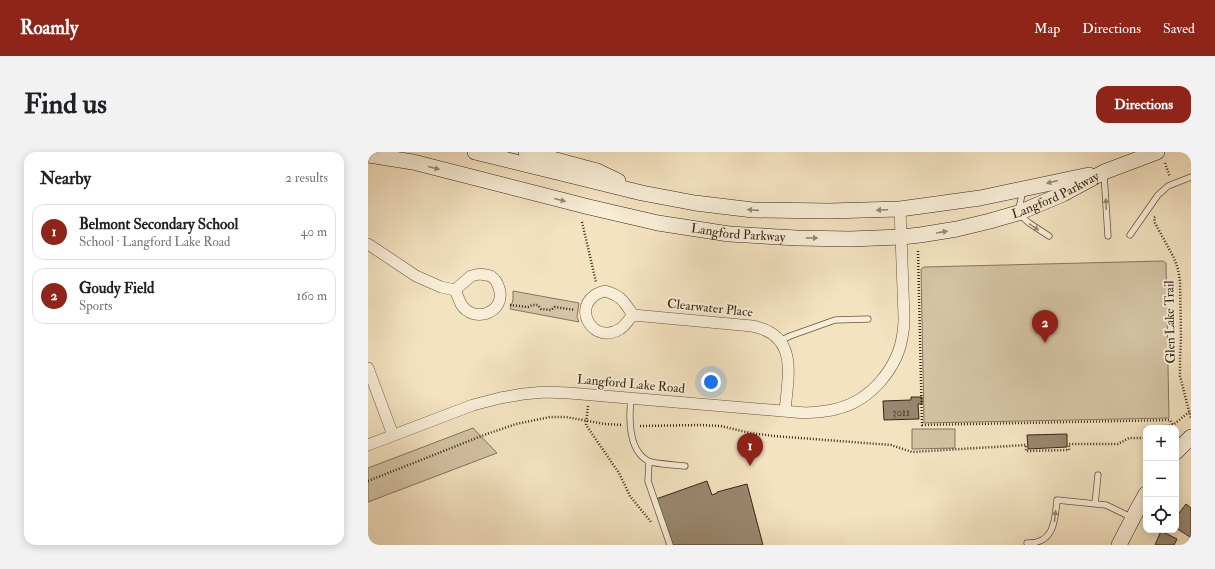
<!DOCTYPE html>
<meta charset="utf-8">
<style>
:root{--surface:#fff;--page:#f2f2f2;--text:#202124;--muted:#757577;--line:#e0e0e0;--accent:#8f2418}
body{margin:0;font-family:"IM FELL Double Pica",serif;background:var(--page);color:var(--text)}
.controls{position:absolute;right:12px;bottom:12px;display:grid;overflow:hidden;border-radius:8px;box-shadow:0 2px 10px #0003}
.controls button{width:36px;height:36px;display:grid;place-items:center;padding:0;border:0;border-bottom:1px solid var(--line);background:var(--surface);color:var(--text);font:20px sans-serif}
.you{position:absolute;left:343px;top:230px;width:14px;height:14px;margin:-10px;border:3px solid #fff;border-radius:50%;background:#1a73e8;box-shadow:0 0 0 6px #1a73e833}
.badge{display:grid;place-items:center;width:26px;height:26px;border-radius:50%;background:var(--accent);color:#fff;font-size:13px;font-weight:700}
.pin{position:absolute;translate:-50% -33px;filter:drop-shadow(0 1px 2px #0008)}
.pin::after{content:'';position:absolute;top:21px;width:14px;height:12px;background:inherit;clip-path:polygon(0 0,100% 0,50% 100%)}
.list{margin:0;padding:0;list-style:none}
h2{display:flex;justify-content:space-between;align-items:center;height:52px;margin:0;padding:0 16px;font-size:17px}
h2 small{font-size:13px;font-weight:400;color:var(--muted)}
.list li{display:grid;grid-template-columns:26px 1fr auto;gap:12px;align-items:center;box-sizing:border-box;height:56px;margin:0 8px 8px;padding:0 8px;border:1px solid var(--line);border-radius:12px}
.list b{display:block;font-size:15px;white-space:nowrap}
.list p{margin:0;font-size:13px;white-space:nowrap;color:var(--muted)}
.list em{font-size:13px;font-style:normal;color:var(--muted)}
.icon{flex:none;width:22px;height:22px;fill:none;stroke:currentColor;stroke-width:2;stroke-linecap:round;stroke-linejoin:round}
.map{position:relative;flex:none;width:823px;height:393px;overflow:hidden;border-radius:12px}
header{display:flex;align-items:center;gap:24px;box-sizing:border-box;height:56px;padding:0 20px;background:var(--accent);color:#fff}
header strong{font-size:19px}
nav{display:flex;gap:22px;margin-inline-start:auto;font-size:14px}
.intro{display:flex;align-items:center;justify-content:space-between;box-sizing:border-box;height:96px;padding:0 24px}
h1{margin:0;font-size:28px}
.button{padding:10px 18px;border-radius:12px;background:var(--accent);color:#fff;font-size:14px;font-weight:700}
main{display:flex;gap:24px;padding:0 24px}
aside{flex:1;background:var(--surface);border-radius:12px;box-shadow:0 2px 10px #0003}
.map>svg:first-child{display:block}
</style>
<header>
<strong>Roamly</strong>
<nav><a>Map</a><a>Directions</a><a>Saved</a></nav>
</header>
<div class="intro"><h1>Find us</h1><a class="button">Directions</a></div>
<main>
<aside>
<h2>Nearby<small>2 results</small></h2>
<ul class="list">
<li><span class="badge">1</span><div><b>Belmont Secondary School</b><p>School · Langford Lake Road</p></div><em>40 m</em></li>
<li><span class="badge">2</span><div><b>Goudy Field</b><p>Sports</p></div><em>160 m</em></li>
</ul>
</aside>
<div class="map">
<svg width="823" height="393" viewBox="0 0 823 393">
<rect width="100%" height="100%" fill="#f4e3c1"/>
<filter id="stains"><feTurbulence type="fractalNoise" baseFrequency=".005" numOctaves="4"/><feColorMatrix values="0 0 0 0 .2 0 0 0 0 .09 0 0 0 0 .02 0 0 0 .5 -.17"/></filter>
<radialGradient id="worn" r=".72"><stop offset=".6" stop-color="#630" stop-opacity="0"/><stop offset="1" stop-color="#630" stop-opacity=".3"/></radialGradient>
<path fill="#d4c3a4" stroke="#86745e" d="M795,109L798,111L801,266L556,271L553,117L556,115Z
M145,139L211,151L209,165L211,170L142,157L145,148Z
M105,276L129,301L0,350V316Z
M544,277H587V296L544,297Z"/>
<path fill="#9a876f" stroke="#382417" d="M543,245H554V252H550L551,267L516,268L515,249L543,248Z
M699,282V295L660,297L659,283Z
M339,329L344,343L349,341V340L379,332L395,393H305L288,347Z
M818,352L823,356V383L822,385L808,376V365Z
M793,379L809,387L806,393H787Z"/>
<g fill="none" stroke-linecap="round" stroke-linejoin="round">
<g stroke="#675442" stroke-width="7">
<path id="lane" d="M736,22L740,84
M655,38L650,61L661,71L681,84
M762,83L790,43L800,34L823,25
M412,189L422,184L467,168L500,167
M263,246C261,265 260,298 280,309C286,312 309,313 317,314
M281,310L280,329L302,393
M727,352L730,323
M659,391C686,392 687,369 689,348L738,353L765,366"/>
</g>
<g stroke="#675442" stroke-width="12">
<path id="street" d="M0,92L48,124L73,135L87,138
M112,122C116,123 122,123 124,125C127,127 130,133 131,136C139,160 106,173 93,152C91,148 89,142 87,138L103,124Z
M237,139C254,144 256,150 265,163C261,167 257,174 252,177C227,193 205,159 226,144C229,141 234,140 237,139Z
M265,163L384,174C431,183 420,223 417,259
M0,216L25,283
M0,293L105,253L132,246L155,242L177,240L201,241L438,261C448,260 458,260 468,257C503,249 531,215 535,180C536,175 536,170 536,165L532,57"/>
</g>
<g stroke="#382417" stroke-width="16">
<g id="secondary">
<path d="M107,0L274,41L327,51L385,58L461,59L532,57L612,46L721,23"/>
<path d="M158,0L229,19L250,29"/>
<path id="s1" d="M0,3L45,10L221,55L290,71L361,82L429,86L482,87L533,85L552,83L589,77L622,69L650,61L695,42L736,20L789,0"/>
<path d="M808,300L823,285"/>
<path d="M751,393L769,358L778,342"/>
</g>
</g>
<path stroke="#382417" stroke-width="2.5" stroke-dasharray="1 2" stroke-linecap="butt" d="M797,11L802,25
M787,65L786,66L787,71L806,106L810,117L812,129L813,186L812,207V224L823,267
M214,70L228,130
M550,99L554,273L802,268L805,273
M142,153L160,155L164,153H170L173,157L183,158L187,155L207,158
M220,254L218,273L251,321L262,344L283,370
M272,274L332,273L353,274L382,281L406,284L523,293L544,300L658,293V299L701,298V292H750L761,286H778
M778,282V275L798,274L805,273L821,260
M0,329L116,283L148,272L182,265H198L237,272L255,273"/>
<use href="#lane" stroke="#f8edd7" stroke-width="5.5"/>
<use href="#street" stroke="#f8edd7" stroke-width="11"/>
<use href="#secondary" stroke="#f8edd7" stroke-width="15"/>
</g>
<defs><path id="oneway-solid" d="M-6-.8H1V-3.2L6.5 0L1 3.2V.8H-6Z"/></defs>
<g fill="#988877">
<use href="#oneway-solid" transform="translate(66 16) rotate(14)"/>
<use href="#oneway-solid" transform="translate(684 30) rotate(166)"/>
<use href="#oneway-solid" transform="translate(192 48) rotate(14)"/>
<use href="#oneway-solid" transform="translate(738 52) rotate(-93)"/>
<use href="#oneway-solid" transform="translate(385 58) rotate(-176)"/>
<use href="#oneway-solid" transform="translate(514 58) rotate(178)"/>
<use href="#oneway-solid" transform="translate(666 75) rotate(34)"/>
<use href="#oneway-solid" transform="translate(574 80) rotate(-9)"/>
<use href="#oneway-solid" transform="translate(444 86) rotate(1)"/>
<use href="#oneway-solid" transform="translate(687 364) rotate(-84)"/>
</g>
<g text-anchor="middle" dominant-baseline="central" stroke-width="4" stroke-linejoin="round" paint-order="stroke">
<g font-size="11" fill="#503d2d">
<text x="533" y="260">3011</text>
</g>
<g font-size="13" fill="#382417" stroke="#f8edd7">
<text stroke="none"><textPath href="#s1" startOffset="703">Langford Parkway</textPath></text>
<text stroke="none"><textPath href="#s1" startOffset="379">Langford Parkway</textPath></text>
<text transform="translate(342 156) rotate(6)">Clearwater Place</text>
<text transform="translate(802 170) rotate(-91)">Glen Lake Trail</text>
<text transform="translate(263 232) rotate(5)">Langford Lake Road</text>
</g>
</g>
<rect width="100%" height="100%" filter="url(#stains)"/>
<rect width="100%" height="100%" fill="url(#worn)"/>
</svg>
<div class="controls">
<button>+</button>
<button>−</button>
<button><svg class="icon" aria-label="locate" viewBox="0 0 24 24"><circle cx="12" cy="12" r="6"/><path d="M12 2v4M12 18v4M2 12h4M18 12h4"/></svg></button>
</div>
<div class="you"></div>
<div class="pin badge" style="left:382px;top:314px">1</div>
<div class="pin badge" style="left:677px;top:191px">2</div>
</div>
</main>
